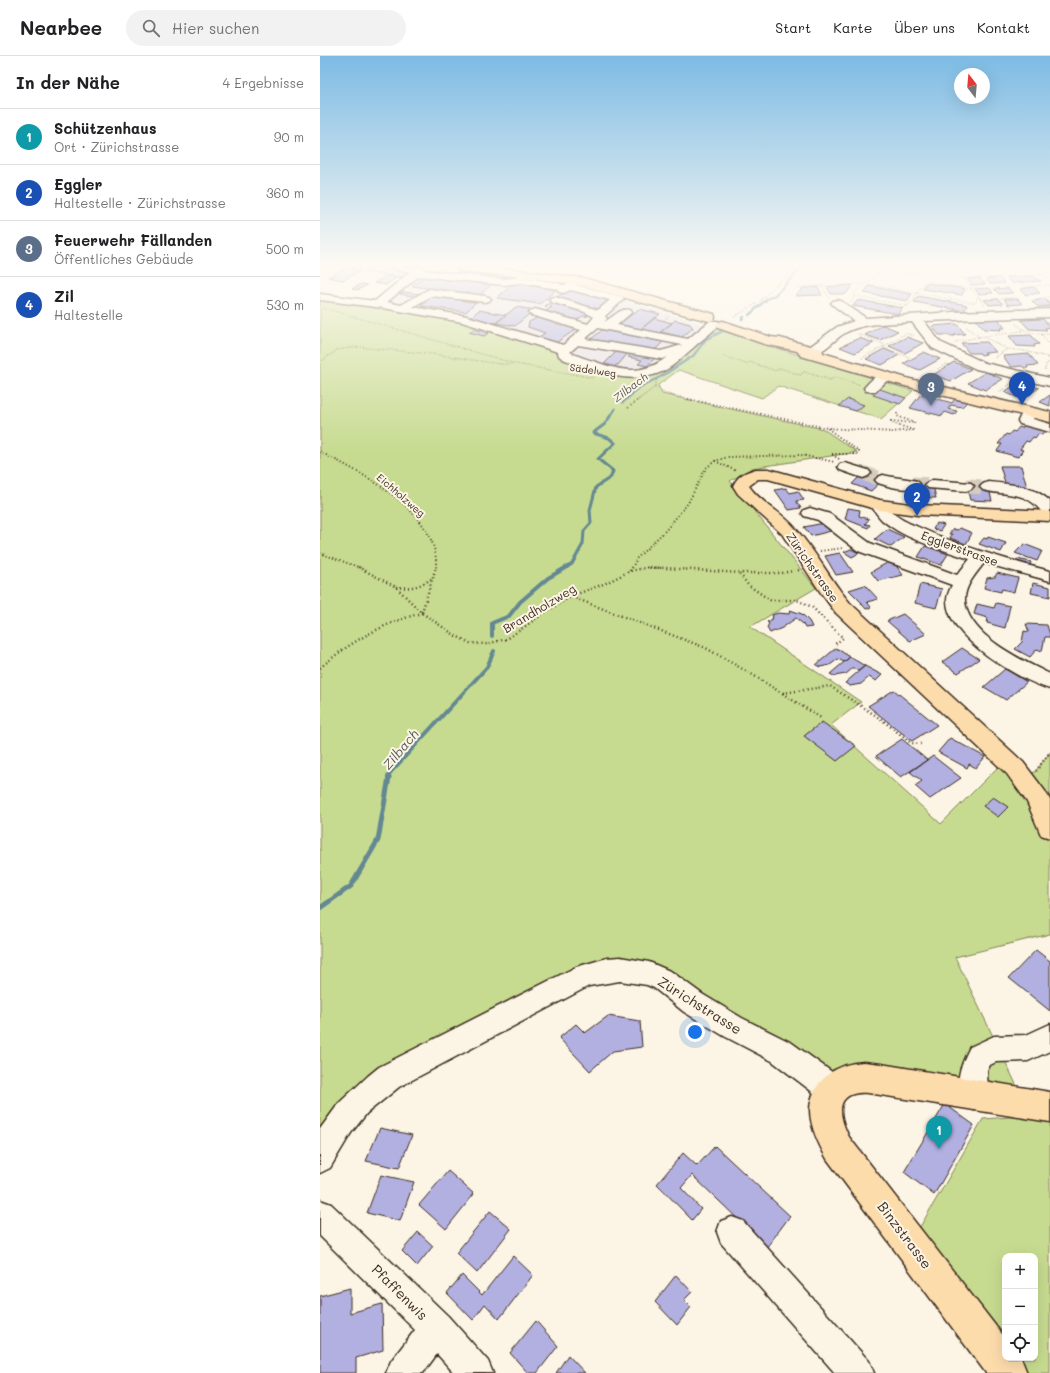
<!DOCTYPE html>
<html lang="de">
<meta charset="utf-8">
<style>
:root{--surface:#fff;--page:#f2f2f2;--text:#202124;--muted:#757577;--line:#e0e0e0;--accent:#1f6fb2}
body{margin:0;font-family:Mali,sans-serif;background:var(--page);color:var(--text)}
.controls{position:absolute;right:12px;bottom:12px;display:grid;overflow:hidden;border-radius:8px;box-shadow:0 4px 16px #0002}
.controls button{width:36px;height:36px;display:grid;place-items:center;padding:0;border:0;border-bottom:1px solid var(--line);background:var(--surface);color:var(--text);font:20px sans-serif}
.compass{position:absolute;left:634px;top:12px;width:36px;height:36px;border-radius:50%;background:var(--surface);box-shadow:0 4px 16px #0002;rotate:344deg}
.you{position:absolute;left:375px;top:976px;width:14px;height:14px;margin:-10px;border:3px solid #fff;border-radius:50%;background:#1a73e8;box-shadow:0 0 0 6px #1a73e833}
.badge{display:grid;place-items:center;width:26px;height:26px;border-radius:50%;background:var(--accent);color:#fff;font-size:13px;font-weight:700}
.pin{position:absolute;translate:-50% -33px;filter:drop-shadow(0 1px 2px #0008)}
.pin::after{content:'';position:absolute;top:21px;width:14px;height:12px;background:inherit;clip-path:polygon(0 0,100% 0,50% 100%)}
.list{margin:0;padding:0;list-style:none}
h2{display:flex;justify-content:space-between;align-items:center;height:52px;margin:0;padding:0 16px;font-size:17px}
h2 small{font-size:13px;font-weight:400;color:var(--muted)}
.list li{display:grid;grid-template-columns:26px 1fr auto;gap:12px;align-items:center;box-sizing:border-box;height:56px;padding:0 16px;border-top:1px solid var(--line)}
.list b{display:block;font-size:15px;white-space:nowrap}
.list p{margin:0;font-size:13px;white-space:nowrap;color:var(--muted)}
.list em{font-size:13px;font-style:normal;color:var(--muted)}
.icon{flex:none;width:22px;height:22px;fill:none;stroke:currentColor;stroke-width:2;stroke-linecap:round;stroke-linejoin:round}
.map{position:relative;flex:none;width:730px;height:1317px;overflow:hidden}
header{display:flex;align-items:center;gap:24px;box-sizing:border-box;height:56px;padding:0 20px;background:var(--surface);border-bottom:1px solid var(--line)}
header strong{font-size:19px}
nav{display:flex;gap:22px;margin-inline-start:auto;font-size:14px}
.search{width:280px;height:36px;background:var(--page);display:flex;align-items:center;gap:10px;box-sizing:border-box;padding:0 14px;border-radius:22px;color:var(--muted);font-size:15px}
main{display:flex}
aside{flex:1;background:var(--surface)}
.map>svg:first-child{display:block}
</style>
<header>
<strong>Nearbee</strong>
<div class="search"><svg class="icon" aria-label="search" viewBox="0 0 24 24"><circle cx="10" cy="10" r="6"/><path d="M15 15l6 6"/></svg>Hier suchen</div>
<nav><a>Start</a><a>Karte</a><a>Über uns</a><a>Kontakt</a></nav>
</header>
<main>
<aside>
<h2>In der Nähe<small>4 Ergebnisse</small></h2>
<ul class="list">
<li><span class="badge" style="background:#0f9aa8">1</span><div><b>Schützenhaus</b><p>Ort · Zürichstrasse</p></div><em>90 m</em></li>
<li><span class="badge" style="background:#1a4fb4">2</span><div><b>Eggler</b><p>Haltestelle · Zürichstrasse</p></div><em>360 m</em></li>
<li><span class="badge" style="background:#5c6f8a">3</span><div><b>Feuerwehr Fällanden</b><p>Öffentliches Gebäude</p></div><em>500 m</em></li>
<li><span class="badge" style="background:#1a4fb4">4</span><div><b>Zil</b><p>Haltestelle</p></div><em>530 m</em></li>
</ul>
</aside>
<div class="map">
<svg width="730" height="1317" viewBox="0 0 730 1317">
<rect width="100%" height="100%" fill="#fcf5e5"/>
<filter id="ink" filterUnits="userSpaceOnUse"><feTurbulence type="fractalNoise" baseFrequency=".025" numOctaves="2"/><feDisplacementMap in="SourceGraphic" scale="8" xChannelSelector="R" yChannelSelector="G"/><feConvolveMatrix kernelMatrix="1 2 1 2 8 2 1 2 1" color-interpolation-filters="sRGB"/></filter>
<g filter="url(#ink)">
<path fill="#e6e0e4" d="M111,213L226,226L282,238L387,269L346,308L305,319L63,249Z"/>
<path fill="#c7db90" stroke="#818257" d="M0,241L143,263L200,279L291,316H330L390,271L593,335L561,363L458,330L442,342L359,314L338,329L342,338L503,373L537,396L432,412L410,425L496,532L430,571L541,646L511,669L621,768L686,703L702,720L715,716L730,696V878L635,901L705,1047L513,1034L373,947L300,913L85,1012L0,1102Z
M730,1058V1317H700L689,1302H715V1200H685V1296L597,1176L663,1063Z"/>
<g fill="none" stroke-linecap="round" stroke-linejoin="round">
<path stroke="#638892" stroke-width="2.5" d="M429,259L447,243L455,239L482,211
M422,263L424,261
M305,344L320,331L342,320L373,300L386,283L401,276"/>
<path stroke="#638892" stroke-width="3" d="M303,346L306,343
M246,512L252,508L263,488L264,475L271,467L270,454L276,431L291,421L293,415L278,403L295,387L289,382L273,377L285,368L295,353"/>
<path stroke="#638892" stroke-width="4" d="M172,580V567L189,560L200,546L228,522L247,511
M68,722L69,718L167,611L174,595"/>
<path stroke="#638892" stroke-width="5" d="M0,852L31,830L58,784L69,721"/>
</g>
<path fill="#b2b0e1" stroke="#3b2a1e" d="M28,211H35L32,214L40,215L23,224L8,221Z
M52,211H70L96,214L85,222L45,216Z
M66,220L76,222L66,229L54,227Z
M711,220L721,225L692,227L686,221Z
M104,221L169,227L171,229L160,239H156L92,230Z
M660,222L665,228L652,229L647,223Z
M680,222L684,227L670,228L666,223Z
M606,227L645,233L642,239L603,233Z
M41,228L47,229L38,234L32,233Z
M192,228L207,229L236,234L220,248L177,242Z
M533,229L526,238H511L507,231Z
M549,230L592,238L587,245L544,237Z
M498,231L502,239L475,240L483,232Z
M714,231L720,237L706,239L700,233Z
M669,232L673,237L659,238L655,233Z
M688,232L693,237L679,238L674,233Z
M251,233L294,243L279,254L235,242Z
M83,236L101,238L98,241L80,238Z
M112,240L156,246L146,256L101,250Z
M598,240L647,249L644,255L594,246Z
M678,243L683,248L669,249L664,244Z
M684,243H698L702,248L688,249Z
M726,243L730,250L718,251L712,245Z
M538,244L583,252L578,258L533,250Z
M233,245L239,248L269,257L265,260H268H263L255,265L222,257L232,251L225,250Z
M196,251L214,254L195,270L176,267Z
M319,253L340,258L321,273L299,268Z
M159,254L186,259L176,267L151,261Z
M219,261L258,272L237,286L219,281L225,277L208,271L209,266Z
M334,262L352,267L339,277L321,273Z
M678,263L685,272H680L681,274L664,273L656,264Z
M723,263L730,271L725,272L727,274L709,273L701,264Z
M355,264L370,268L373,272L362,281L341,276Z
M637,268L645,278L634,279L635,280H631L630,279H619L612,270Z
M563,269L578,275L560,284L545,279Z
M154,273L169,277L164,280L149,276Z
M282,274L343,286L333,296L270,284Z
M711,279L719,288L714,289L715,291L697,290L689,280Z
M587,281L603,287L585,297L569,290Z
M539,282L554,287L535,297L520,291Z
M667,286L676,296L664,297L666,298L661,299L660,297H649L641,287Z
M564,293L579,299L562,309L546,303Z
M298,294L309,296L298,309H296L292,313L285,311L287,309L284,308Z
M604,296L620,303L600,314L583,308Z
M311,298L335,302L327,310L318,308L322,304L308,301Z
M709,298L718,309L707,310L708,312H704L702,310L691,311L683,300Z
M634,306L651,313L631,325L613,319Z
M666,316L683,323L665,334L648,327Z
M701,325L719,332L701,343L684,336Z
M560,333L586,342L580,348L553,339Z
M601,338L632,347L635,343L647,346L642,351L631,349L628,353L637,355L634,359L625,356L622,360L590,352Z
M730,339V350L720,346Z
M528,343L544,349L536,355L519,350Z
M705,368L725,374L722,379L718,378L715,382L713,381L709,386L706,385L700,393L703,394L698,401L677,395L682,388H678L686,378L689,379L692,375L695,376L699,371L702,372Z
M680,410H701L707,431L686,430Z
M545,415L565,422L551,435L532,428Z
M592,426H612L616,442L594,441Z
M646,428L668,429L672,445L650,444Z
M466,432L470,437L478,435L484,444L476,445L481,452L469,454L455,434Z
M528,452L540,454L539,460L549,463L545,468L550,469L548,472L525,463Z
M504,467L511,475L491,480L484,471Z
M617,467L624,469L620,475L613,473Z
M640,472L652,477L646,488L630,482L632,478H629L633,473L637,474Z
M567,473L584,481L571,491L555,483Z
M668,481L686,487L681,496L659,488L664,482L667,483Z
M704,488L722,495L717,505L695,497Z
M605,490L628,498L621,509L598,501Z
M531,493L539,497L532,501L524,496Z
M520,497L533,516L516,519L505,500Z
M697,503L711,506L709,511L696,508Z
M572,504L583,519L558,525L551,516Z
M677,517L698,522L694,536L682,533L681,536L664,532L667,522L675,521Z
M713,527L730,531V541L711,537Z
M600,528L622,533L616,552L595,547Z
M545,529L558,543L547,546L551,551L546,553L541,547H542L529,534Z
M676,547L690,550L685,572L667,567L668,562L654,558L657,548L674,552Z
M470,554L482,558L489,565L492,571L485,572L483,568L476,562L462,572L450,577L447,572L449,567L447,566L453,562L452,559L458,557L469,558Z
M583,558L606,578L590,585L567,565Z
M706,568L727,569L730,579V581H725L722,595L717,593L710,601L695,593L702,586L704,575L709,576Z
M516,592L530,601L524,606L518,603L510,609L500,611L496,609Z
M642,592L659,603L638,617L622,606Z
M530,601L545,610L538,615L533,612L526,618L514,620L510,618Z
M545,610L562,619L556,625L549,621L541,628L530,630L525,627Z
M685,613L707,626L686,644L664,631Z
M574,634L617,669L592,685L548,650Z
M502,666L536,690L517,705L484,680Z
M630,682L665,701L656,712L649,708L647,712L618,696Z
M582,683L607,704L581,721L556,700Z
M613,700L641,722L610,743L595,730L602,725L590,716Z
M673,741L688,751L678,761L663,750Z
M716,894L730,905V955L689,922Z
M288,960L320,965L322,991L293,995L270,1015L239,982L256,968L265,977Z
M625,1048L654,1069L614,1139L584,1116Z
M60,1072L92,1079L79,1112L46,1105Z
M395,1090L470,1160L447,1191L372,1119L361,1132L381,1153L372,1164L337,1128L363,1097L377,1110Z
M128,1115L154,1138L126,1173L99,1149Z
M61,1119L94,1126L80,1165L47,1157Z
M170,1155L191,1173L157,1217L136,1197Z
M98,1176L113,1190L97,1210L82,1195Z
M193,1200L213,1219L179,1263L165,1248L153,1264L127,1237L142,1219L162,1239Z
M356,1219L372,1236L364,1244L371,1251L357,1269L335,1246Z
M30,1232V1257L62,1248L63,1294L36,1302V1317H0V1240Z
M216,1265L238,1290L217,1317H208L190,1297Z
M248,1299L265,1317H236Z"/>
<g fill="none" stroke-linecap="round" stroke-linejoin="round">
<path stroke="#d5ccbd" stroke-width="15" stroke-dasharray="15 8" stroke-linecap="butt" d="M543,417L563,424
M592,428L613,429
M646,430L668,431"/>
<g stroke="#3b2a1e" stroke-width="3">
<path id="minor" d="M73,211H99L103,212L104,214L183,223L201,221L238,227L243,229L249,227L302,241L304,243L302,245L285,260L287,263L284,266C293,262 300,251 310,254L312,256L297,269L368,283L390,265H398L400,268C396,273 378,287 373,292C365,298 359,305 352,310C318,334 277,316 243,303L239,300L238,296L142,266L63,252L0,244V238L55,245L90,216L74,213ZM99,220L183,229L201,227L238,233L239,236L243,237L251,234L290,244L278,254L235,241L231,242L229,244L231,246L265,256L274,261L268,268L215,253L211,255L209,257L211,259L261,274L243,289L147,260L93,251L111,240L165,246L169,245L171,243L169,241L165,240L109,233L81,249L67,246ZM278,272L362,289L341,295L265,283ZM258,289L342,303L347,301C323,320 300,315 273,305C266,303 257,300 250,296Z
M517,244L521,245L546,262L633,256L730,253V261L604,265L620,286L665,307L730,322V330L656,313L612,292L592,266C570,268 544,266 525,277C514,283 501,301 488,298L486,295L488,292L517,271L534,265L513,249L511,247L513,245Z
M565,316L570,317L572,320L556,335H546L544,332C549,326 557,318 565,316Z
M709,352L714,353L716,356L713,363L730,368V376L700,368L698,365L704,353Z
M525,407L548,414L551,417L548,420L543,422L520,414L518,411L520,408Z
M563,419C574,422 586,422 597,425L600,428L597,431C584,435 570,431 558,427L555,424L558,421Z
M613,424L651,427L654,430L651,433L646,435L608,432L605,429L608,426Z
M668,426C690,428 713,429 730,445V461L724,459C706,433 689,441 663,434L660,431L663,428Z
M559,444C567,446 567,451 572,456C578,462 588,467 596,470C639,490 684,503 730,515V525L664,507C656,518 644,530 645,545C648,580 702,604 730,618V633C699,624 626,581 627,544C627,539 630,533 632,529L538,495L498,464L484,460L482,457L484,454L490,452L510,458L550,487L637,519L650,503C621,493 586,484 562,464C558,460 554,454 551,449L553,446Z
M300,901L329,906L352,916L382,938L422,962L472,987L523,1024L527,1034L523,1044L513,1048L503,1044L452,1005L404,980L364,956L334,932L327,929L300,925L269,930L79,1031L47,1057L31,1077L10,1112L0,1117V1073L19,1047L48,1020L59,1011L256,911L287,902Z
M730,968V995L708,1005L676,1006L670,1009L667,1015L668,1040L664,1050L654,1054L644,1050C634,1026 639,1012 650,991L674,980L706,979Z
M0,1144L11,1148L128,1260L168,1305L173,1317H134L117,1298L103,1317H66L71,1305L95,1274L0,1180Z
M412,1161L423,1165L549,1305L554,1317H515L401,1187L397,1176L401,1165Z"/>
</g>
<g stroke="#3b2a1e" stroke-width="3">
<path id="major" d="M136,211H172L263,222L394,258L395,261L394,264L389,265L373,261L263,230L218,223L142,215L138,214Z
M403,265L451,281L460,282L502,293L503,297L590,323L730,356V366L581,329L481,300L477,295L444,288L398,272L396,269L398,266Z
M436,413H449L560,444L598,449L730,455V465L598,459L559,454L448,423H438L429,430C441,447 462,456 475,472C496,495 510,524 530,547L703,706L725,735L730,744V782L721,779L707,746L687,718L516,557L501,537L462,478L418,438L413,430C418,419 425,416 436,413Z
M544,1006L561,1008L730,1036V1066L548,1037C515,1035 517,1057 529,1081L685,1282V1302H701L707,1317H666L507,1103C499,1089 490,1071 490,1054C491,1025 516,1007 544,1006Z"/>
</g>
<path stroke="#3b2a1e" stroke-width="1.5" stroke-dasharray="0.5 2" stroke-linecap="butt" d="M551,211L583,218L727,211
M715,211L730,224
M566,214L569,211
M637,215L665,249
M704,220L724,219
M643,222L671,221
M479,231L502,230
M704,231L730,229
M651,232H681
M597,237L655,247L658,241
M597,237L605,225L651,233
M535,240L588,250
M509,242L502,230L545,228L597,237L588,250
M660,243L694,242
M715,243L730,241
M531,246L535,240L534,237L562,214
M4,252L196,308L274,322
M414,261L439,246L474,211
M344,264L349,260
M696,268C706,277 717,279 730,278
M538,278L566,289L585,278L594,279
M722,279L730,289
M659,281L702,275
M664,281L687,293L674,302
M635,286L659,281L645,270
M563,291L591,302
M687,293L706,295L730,302
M403,300L426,308L430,306L456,315L460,312L480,319L484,316L511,324L515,321L540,329
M542,302L566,289
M0,306L17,294L38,291L113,298L180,308H192
M618,313L628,307
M725,314L726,308L730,306
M335,331L347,338L373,344
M679,336L692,327
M318,344L335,331L337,323"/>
<path stroke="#3b2a1e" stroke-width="2" stroke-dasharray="1 2.5" stroke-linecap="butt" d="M368,343L507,372
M308,352L319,343
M0,396C42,417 120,456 116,512
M519,403L511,398H538L539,396L507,372L572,376L593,374L572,367L571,365L595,367L577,360V357
M395,405L416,415
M500,495L524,492
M0,497L41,512
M312,512L317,502L345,475L368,447L386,412L395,405L408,401L481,399L515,406
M326,512H341"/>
<path stroke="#3b2a1e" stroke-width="2.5" stroke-dasharray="1 3" stroke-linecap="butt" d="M38,511L76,531L102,557L136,580L150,587L166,588L187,583L227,555L252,540L286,527L310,515L330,511L420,517H462L479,514
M310,515L312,511
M420,518L428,529L450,544H477L492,551L523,582L515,588
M76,531C90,533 102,530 114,521
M252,541L386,592L433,619L501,662
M102,556L116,511
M0,612C30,586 63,567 102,557
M463,637L510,630L561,663L591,687L601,688
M716,715L730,696"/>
<use href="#minor" fill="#fcf5e5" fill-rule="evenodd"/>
<use href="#major" fill="#fddcac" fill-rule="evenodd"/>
</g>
</g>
<linearGradient id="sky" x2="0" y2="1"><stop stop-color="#7dbbe4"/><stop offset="0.53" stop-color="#fefaf3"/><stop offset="1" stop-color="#fefaf3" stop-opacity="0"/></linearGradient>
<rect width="730" height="395" fill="url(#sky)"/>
<g text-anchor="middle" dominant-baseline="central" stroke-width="4" stroke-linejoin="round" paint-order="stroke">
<g font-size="10" fill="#3b2a1e" stroke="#fcf5e5">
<text transform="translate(273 314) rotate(8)">Sädelweg</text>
<text transform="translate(81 439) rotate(41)">Eichholzweg</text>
</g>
<g font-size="11" font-style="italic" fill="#4f5958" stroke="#fcf5e5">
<text transform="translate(310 331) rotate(-37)">Zilbach</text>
</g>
<g font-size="12" fill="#3b2a1e" stroke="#fcf5e5">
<text transform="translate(640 492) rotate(20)">Egglerstrasse</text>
<text transform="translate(493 511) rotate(55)">Zürichstrasse</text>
<text transform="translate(219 552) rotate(-31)">Brandholzweg</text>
</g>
<g font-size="13" font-style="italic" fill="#4f5958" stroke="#fcf5e5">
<text transform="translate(80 693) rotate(-50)">Zilbach</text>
</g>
<g font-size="14" fill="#3b2a1e" stroke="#fcf5e5">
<text transform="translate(380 949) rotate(32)">Zürichstrasse</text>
<text transform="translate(585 1179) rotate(53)">Binzstrasse</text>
<text transform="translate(80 1236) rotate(45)">Pfaffenwis</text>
</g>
</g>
</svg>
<div class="controls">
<button>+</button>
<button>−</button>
<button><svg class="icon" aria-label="locate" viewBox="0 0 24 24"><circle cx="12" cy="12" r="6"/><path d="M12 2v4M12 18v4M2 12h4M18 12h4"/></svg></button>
</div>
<svg class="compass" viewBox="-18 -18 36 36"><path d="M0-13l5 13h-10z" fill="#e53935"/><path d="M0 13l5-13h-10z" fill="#757577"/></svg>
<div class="you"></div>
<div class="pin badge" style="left:619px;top:1093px;background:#0f9aa8">1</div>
<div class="pin badge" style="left:597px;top:460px;background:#1a4fb4">2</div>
<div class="pin badge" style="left:611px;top:350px;background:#5c6f8a">3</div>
<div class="pin badge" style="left:702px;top:349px;background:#1a4fb4">4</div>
</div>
</main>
